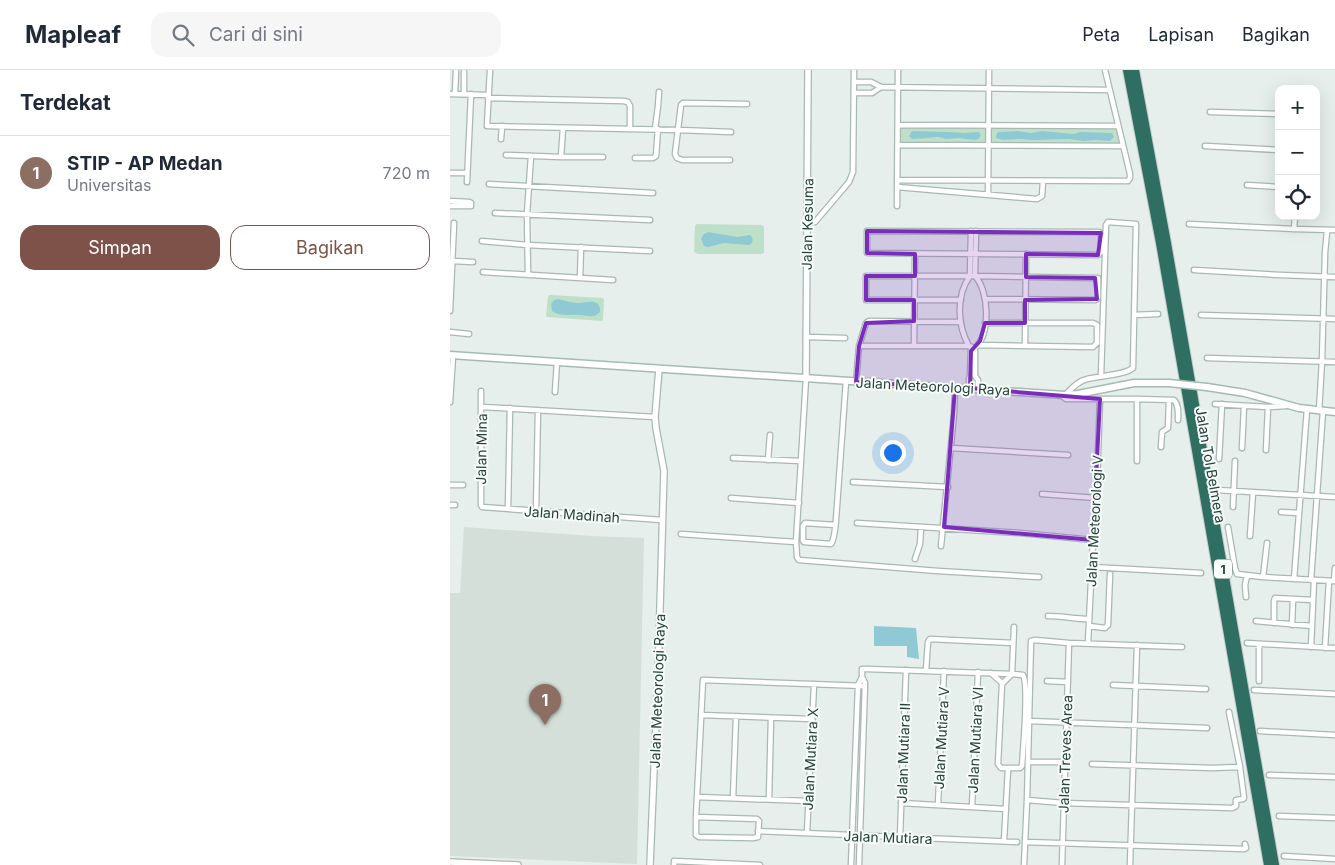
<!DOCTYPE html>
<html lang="id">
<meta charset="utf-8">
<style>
:root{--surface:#fff;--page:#f6f6f7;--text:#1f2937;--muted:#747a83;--line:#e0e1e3;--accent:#7f5249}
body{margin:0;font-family:Inter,sans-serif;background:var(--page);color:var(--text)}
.controls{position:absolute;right:15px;top:15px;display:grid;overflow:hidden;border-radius:10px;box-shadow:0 5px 20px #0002}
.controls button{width:45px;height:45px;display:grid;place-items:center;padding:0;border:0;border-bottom:1px solid var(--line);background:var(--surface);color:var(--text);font:25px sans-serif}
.you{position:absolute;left:442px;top:382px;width:18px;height:18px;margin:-12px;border:4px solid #fff;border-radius:50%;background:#1a73e8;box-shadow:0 0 0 8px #1a73e833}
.badge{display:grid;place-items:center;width:32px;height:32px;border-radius:50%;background:var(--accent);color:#fff;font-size:16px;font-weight:700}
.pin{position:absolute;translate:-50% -41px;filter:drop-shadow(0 1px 2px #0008)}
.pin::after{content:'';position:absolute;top:26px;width:18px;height:15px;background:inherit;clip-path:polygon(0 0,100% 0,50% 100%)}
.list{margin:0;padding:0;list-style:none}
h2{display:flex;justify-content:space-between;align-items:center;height:65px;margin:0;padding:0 20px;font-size:21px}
h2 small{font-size:16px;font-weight:400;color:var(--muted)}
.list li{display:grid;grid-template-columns:32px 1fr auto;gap:15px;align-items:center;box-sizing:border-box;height:75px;padding:0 20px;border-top:1px solid var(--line)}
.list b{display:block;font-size:19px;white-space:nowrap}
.list p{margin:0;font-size:16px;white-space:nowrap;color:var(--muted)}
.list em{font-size:16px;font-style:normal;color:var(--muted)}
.actions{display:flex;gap:10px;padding:15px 20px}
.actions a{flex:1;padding:11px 0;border:1px solid var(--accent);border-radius:15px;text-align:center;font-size:18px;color:var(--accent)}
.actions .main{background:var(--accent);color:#fff}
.icon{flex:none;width:28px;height:28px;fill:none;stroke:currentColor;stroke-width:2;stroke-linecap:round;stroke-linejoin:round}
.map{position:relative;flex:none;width:885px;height:795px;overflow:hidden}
header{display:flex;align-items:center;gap:30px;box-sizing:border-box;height:70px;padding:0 25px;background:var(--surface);border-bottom:1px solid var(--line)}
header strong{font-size:24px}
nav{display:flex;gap:28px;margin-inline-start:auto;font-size:18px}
.search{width:350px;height:45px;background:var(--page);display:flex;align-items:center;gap:12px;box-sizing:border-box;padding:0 18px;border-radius:15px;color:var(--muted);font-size:19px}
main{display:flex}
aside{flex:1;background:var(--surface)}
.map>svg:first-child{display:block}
</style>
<header>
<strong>Mapleaf</strong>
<div class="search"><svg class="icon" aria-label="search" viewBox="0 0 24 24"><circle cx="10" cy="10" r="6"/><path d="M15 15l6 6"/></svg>Cari di sini</div>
<nav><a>Peta</a><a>Lapisan</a><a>Bagikan</a></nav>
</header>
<main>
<aside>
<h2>Terdekat<small></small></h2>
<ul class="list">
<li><span class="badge" style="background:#8d6e63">1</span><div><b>STIP - AP Medan</b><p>Universitas</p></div><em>720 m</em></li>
</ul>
<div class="actions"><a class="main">Simpan</a><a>Bagikan</a></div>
</aside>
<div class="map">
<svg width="885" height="795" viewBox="0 0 885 795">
<rect width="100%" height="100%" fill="#e6efeb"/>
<path fill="#d4dfda" d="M14,457L142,466L194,468L187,794L0,786V523H10Z"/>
<path fill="#bfe0c8" d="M453,57L533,58L536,60V71L534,73H453L450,71V59Z
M543,57L665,58L667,60L669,72L667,74H543L540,71L541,59Z
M247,154L312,155L314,157V183L311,184H248L244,182L245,156Z
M100,225L153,228L154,230L153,249L152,251L97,247L96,246L98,226Z"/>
<path fill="#8ec9d4" d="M462,61L499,62L514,63L529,62L531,66L528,69L525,70L508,68L496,69L488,67L465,69H462L459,66Z
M568,61L581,63L592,61L624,64L630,62L662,63L664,67L660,71L645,70L634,71L619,69L584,70L569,69L553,70L546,68V66L548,62H550Z
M258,162L287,167L300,165C303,168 303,169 302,173L299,175L274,173L258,177L254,176L251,169L253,165Z
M109,229C115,231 123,233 129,233C138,232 151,228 150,242C147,244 146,246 143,246C139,247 134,245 131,245C120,244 111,247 102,241L101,234L104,230Z
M424,556L466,558L469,589L457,587V576H424Z"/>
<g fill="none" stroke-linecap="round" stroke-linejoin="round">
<g stroke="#a8b8b2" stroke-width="7">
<path id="minor" d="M40,0L37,56L228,60L281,62
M404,12H421L431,17L659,20
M404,23H422L431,17
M0,24L38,25
M5,24L6,0
M14,24V2
M38,28L174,31L178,32L180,36V59
M760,42L829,44
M448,55L668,56
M205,59L208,36L209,22
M51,69L52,56
M448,75L673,76
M755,76L829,80
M56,85L111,87L113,58
M111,87H153
M185,88H203L206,86L208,59
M280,90H232L227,88L225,84L231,35L233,33L297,34
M0,103H17
M447,110L678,111L680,108V104L655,0
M17,112L21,24
M39,114L203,123
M797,115L829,117
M447,117L587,129L592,126L593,111
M538,124L539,0
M0,131L19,132L21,133V136H0
M447,136L448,0
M45,143L200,150
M845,146L844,159L885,160
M356,152H365L399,112L403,102L404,0
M739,154L844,159
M417,161L649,162L651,164V182L648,185L417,183Z
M521,161L520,206C506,225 507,255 519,276L525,278C541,263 539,221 525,206L526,161
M32,171L77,175L200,181
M3,191L23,192
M744,200L830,205L885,207
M33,202L163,210
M78,205L77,144L81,86
M130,208L131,177
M511,230H416V206H525L645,208H648V227L647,229L645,230L535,229
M0,241L4,153
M684,245L708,244
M751,245L885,249
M0,262L19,264
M356,267L395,268
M464,275L465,184
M528,275L643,277L647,273V255L643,253H535
M409,276H519
M575,276L576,184
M525,278V306L528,310V319
M757,288L885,292
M356,308L346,472L347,487L349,490L488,501L589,507
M406,312L409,276L416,253L419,251L511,252
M519,318V309L520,306L521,277
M31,321V435L32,437L212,450
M105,322L107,292
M611,325L616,329H687L724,330C729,335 728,343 728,350
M615,325C621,319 628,311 637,309C649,306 675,305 683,298L686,154L658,152L656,155L651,306
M0,332L3,286
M765,334L818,337L836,336
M32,337L205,347
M869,341L872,291L875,183L877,161
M711,377L712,362L718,358L719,330
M501,378L618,385
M792,378L794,336
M816,380L818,337
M283,388L351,391
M769,389L772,334
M318,390L320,365
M687,391V329
M403,412L498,417
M0,415H13
M767,420L885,427
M592,424L646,428
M281,428L349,433
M0,435H5
M783,437L785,391
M58,439L60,338
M86,442L88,340
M831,442L849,443
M407,453L570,463L643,470
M385,455L355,453L353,456V471L354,472L381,474C386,467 386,446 387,436L396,311
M778,457L785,498L787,504L813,507L885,511
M231,464L346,472
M800,466L803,423
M491,476L504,344L505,318
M465,489L470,474L471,457
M642,497L751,503
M813,507L817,473
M844,509L857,339
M861,510L873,341
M884,511L885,498
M796,527L795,515L797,506
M598,546C612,546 625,549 639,549
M806,551L862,556
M824,553V531L825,528L863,530
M842,555L843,529
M639,556L655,558L658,555L660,504
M638,573L643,470L646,439L650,329
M797,573L885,578
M861,577L864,510
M875,578L879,511
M476,600L478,572L480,569L563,573
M541,603L552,613
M562,604L564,557
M597,611L618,612
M809,611V574
M663,615L756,619
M804,620L885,624
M251,645L362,649
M579,651L757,658
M810,661L885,665
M578,692H614
M642,694L762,698L790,697L779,642
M819,705L885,707
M247,727L358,731
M283,728L286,647
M319,729L321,648
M577,730L613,733L782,738L786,736V730L793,729L794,728L790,697
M451,733L556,739
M488,735L494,601
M522,737L528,602
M829,746L885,748
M246,747L307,749L309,751L308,767L303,768L249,767L246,765V747L253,610L415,616
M308,761L567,772
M357,763L364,614
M450,767L456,600
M554,771L558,699
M575,772L794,779L796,778L795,774
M834,786L885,789
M224,795V791L310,795
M401,795L408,616L409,613L412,607
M409,795L415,613L412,607V599H418L562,604L573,605C579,615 573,680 572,696L570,698H551L548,694L552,614L562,604
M574,795L577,730L581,571L585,570L619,573L732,577
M612,795L619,573
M680,795L687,575"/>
</g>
<g stroke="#a8b8b2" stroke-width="8">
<path id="tertiary" d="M356,308L358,0
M0,792L68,795
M200,795L208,605L214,401L206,358L205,347L209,299"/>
</g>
<g stroke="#a4bbb3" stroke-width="9">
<path id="secondary" d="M0,285L615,325L628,324L684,313H719
M757,317L795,323L849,338L885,342"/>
</g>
<g stroke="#c2cac8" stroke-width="10">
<path id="motorway" d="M677,0L710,173L818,795
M685,0L717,173L825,795"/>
</g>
<use href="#minor" stroke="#fff" stroke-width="4.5"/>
<use href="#tertiary" stroke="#fff" stroke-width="5.5"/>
<use href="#secondary" stroke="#fff" stroke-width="6"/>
<use href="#motorway" stroke="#2f6f62" stroke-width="8"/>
<g stroke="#a4bbb3" stroke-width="9" stroke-linecap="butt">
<path id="secondary-bridge" d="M719,313L757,317"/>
</g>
<use href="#secondary-bridge" stroke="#fff" stroke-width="6"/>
</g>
<path fill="#7b2cbf" fill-opacity="0.2" stroke="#7b2cbf" stroke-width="4" stroke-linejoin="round" d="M417,161L651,163L648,185L576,184V207L645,208L647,229L575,230V253H535L530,271L521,281L520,318L650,329L643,470L494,457L505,318L406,312L409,276L416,253L464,251V230H416V206H465V184L417,183Z"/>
<g text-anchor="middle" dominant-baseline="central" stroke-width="4" stroke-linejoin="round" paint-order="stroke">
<rect fill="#f7fbf9" stroke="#637a73" stroke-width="1" x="764" y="489.5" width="18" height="19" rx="4"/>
<g font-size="12" font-weight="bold" fill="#24423a">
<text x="773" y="499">1</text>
</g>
<g font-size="14" fill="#24423a" stroke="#f7fbf9">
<text transform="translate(357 154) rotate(-89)">Jalan Kesuma</text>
<text transform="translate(483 316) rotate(3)">Jalan Meteorologi Raya</text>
<text transform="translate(31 379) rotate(-89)">Jalan Mina</text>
<text transform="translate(761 395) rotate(80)">Jalan Tol Belmera</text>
<text transform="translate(122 444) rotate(4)">Jalan Madinah</text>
<text transform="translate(644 451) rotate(-87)">Jalan Meteorologi V</text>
<text transform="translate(207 621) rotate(-88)">Jalan Meteorologi Raya</text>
<text transform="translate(491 668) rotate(-87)">Jalan Mutiara V</text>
<text transform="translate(525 670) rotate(-87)">Jalan Mutiara VI</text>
<text transform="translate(453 683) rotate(-88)">Jalan Mutiara II</text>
<text transform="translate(615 684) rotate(-88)">Jalan Treves Area</text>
<text transform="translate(360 689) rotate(-87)">Jalan Mutiara X</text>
<text transform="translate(438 767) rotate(2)">Jalan Mutiara</text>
</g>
</g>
</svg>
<div class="controls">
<button>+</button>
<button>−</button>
<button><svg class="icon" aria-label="locate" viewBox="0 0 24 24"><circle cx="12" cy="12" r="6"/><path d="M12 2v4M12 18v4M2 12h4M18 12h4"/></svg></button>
</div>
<div class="you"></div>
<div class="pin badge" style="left:95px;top:655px;background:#8d6e63">1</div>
</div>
</main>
